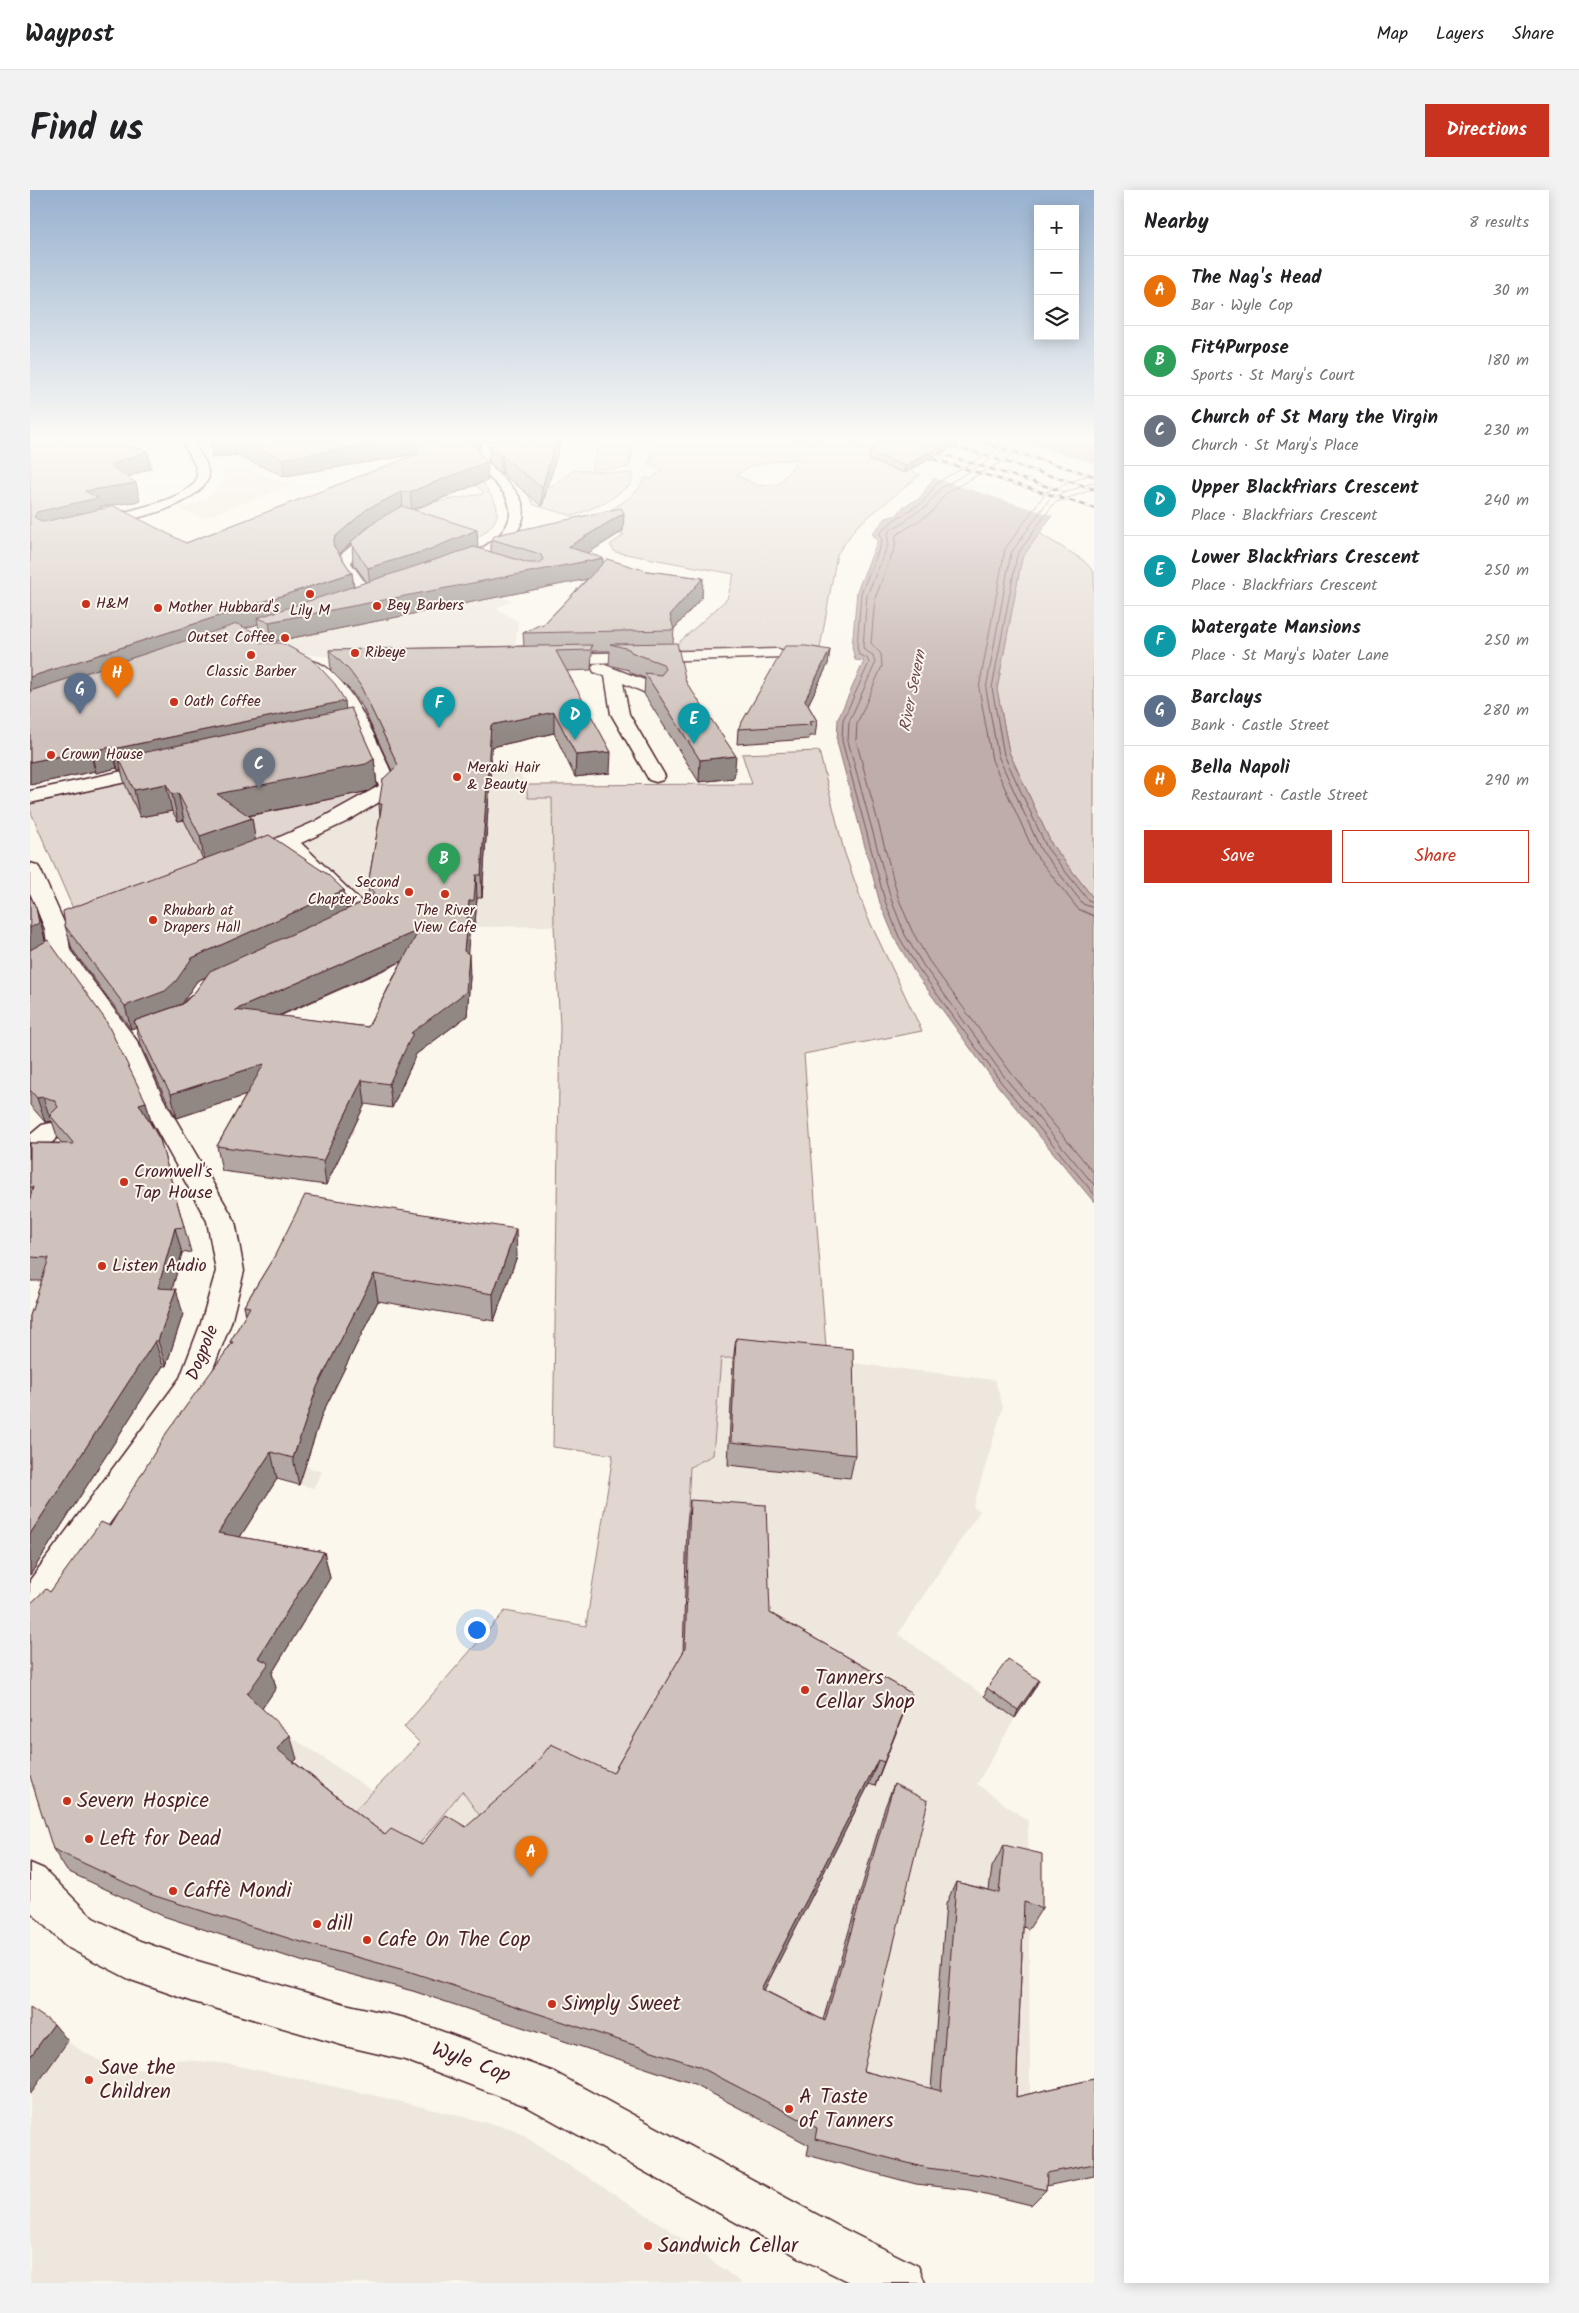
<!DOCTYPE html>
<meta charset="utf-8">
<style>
:root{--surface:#fff;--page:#f2f2f2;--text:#202124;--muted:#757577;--line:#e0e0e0;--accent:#c8321e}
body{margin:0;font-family:Kalam,sans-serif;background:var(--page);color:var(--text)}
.controls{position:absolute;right:15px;top:15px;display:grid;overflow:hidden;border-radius:0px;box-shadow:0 2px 12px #0003}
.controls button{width:45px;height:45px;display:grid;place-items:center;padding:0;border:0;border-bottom:1px solid var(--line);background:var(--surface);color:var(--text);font:25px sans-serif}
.you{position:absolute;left:446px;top:1439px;width:18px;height:18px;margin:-12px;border:4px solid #fff;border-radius:50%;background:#1a73e8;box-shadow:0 0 0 8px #1a73e833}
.badge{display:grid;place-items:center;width:32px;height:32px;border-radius:50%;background:var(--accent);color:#fff;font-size:16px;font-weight:700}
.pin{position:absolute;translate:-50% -41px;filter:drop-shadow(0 1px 2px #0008)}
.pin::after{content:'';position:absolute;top:26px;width:18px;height:15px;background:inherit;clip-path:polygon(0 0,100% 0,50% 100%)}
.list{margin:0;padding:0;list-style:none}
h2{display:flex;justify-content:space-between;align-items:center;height:65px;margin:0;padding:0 20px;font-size:21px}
h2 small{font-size:16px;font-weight:400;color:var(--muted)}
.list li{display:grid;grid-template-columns:32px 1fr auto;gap:15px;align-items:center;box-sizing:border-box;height:70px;padding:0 20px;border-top:1px solid var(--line)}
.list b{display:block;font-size:19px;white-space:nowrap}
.list p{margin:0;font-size:16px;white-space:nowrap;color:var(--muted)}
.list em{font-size:16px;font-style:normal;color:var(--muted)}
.actions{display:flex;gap:10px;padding:15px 20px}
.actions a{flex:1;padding:11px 0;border:1px solid var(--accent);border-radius:0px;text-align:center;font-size:18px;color:var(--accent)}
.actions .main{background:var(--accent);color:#fff}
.icon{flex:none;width:28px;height:28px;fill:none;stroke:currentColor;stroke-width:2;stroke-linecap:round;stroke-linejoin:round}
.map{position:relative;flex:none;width:1064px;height:2093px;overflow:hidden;border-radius:0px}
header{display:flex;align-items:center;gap:30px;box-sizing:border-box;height:70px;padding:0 25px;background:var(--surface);border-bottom:1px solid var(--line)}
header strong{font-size:24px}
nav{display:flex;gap:28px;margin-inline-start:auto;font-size:18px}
.intro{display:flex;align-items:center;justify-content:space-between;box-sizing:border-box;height:120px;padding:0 30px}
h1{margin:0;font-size:35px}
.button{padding:12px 22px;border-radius:0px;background:var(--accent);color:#fff;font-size:18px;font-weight:700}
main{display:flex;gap:30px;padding:0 30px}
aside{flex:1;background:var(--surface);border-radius:0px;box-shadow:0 2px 12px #0003}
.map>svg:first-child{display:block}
</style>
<header>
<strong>Waypost</strong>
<nav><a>Map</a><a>Layers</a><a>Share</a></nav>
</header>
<div class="intro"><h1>Find us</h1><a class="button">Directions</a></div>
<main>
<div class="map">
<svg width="1064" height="2093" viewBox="0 0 1064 2093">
<rect width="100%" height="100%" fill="#fbf7ec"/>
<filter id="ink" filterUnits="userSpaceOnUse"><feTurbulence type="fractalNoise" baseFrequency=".02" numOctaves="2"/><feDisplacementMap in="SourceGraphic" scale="10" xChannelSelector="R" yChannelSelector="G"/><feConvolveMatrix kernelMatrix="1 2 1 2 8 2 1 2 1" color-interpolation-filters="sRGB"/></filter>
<g filter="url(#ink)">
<path fill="#eee7de" d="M211,278L263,295L173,328L150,319L168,313L185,302L194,293L193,280Z
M463,404L482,411L467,418L488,432L484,465L302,467L264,463L232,452L286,430Z
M487,577L496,595L498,607L522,608L524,736L330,739L150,781L146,817L99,838L84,815L260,661L362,599L365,578Z
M691,1168L797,1170L965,1190L973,1217L943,1317L950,1321L868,1444L985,1528L947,1594L998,1631L1001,2015L939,2000L886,1994L777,1965L779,1955L664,1894L438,1818L271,1771L133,1726L37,1681L0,1565V1453L295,1218L275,1276L292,1282L283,1298L246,1289L194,1372L224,1527L245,1536L343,1601L390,1553L374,1537L475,1421L556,1436L583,1265H683Z
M0,1826L53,1862L74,1873L141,1885L145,1869L199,1874L343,1905L483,1939L637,2038L712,2093H0Z"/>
<path fill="#e2d7d0" stroke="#967b7e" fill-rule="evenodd" d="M570,251H605L599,277L585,279H561Z
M634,251H815L840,259L842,266L881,280L890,285L827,336L807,364L790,458L651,463L646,455L697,409L704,384L585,362L580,355L594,345L550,335C572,323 605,312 615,288L622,289L626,284L633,281L619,275L622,257ZM769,269L749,294L729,296L706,285C722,272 749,270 769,269Z
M544,280L604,284L600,295L575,313L543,326L504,315L496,302L523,295Z
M453,292C456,299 462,305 465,312C475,333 450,346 435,356L374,323L399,313L453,304L452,300L444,295Z
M1009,343L1053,370L1064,382V709L1022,655L979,562L967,499L992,368Z
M334,546L353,597L255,650L45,723L0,620V614L295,548Z
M789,561L814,661L837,726L892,841L774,864L797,1170L691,1168L683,1265L660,1277L657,1336L667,1453L582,1607L460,1640L432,1601L378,1668L314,1631L390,1553L374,1537L475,1421L556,1436L583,1265L523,1257L530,835L524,736L522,608H498L496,595L722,594L712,564Z"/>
<path fill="#bfadaa" stroke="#907477" d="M971,251H1064V303L1028,317L992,368L967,499L979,562L1022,655L1064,709V1012L968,896L884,781L865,749L850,713L807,552L808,529L834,471L825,470L822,457L827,401L848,350L842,344L856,328L867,325L874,316L889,309L903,289Z"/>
<path fill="#fbf7ec" d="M965,251H991L1064,273V306L1029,319L1024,326L901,287Z"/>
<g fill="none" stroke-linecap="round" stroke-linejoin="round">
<path stroke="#79585e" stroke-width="1" d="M972,251L969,258L908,292L893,312L864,330L850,343L852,352L831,403L827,457L829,465L837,468L839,473L813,530L812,551L855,711L869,747L888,778L971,892L1064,1004
M978,251L973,262L911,298L896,317L881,325L874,333L862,338L858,343V355L837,405L833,456L834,460L843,465L845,474L819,532L818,551L861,709L875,745L893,775L976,889L1064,995
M986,251L984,261L978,268L916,303L901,323L866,345L865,357L845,408L841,453L851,464L852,476L827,534L826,550L868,707L882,741L899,771L982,884L1064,983
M1064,285L1056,286L1016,302L975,359L949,498L962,570L1005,664L1048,719L1064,726
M1064,292L1020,308L981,363L956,499L968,566L1011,660L1053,714L1064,718
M1064,299L1024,313L987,365L962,498L974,565L1017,658L1058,710L1064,712"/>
<g stroke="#4a1f2b" stroke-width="3">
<path id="minor" d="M151,251H163L176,273L179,287C163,321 97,330 62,337L57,336L55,333L57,330C78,325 163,311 167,287C168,275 156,260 151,251Z
M453,251H465L457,271C466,285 482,293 490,308C509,343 451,375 424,381L419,380L417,377L419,374C443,364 493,343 477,309C472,296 453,285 445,271Z
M351,334L358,338L356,341L322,369L321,373L344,405L336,410L331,408L307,373L308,367L346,335Z
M748,459L754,461L756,464L754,467L525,474L519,472L517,469L519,466L525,464Z
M283,471C321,481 353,565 368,598L366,602L316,632L271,653L345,725C337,736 318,743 305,740L302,735L305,730L320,723L255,660L227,671L220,673L213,671L210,667L213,663L284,632L349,596L311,515L291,490L275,476L277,472Z
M570,473L630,496L632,500L630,504H618L593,493L599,524L635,586L633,590L626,592L619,590L581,524L575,486L564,482L562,478L564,474Z
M130,573L137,575L139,579L137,583L0,613V601Z
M0,673L7,675L10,679L37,739L40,760L107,851L133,908L205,1031L214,1081L201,1133L174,1201L12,1428L0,1432V1390L150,1188L171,1133L186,1081L177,1031L109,908L83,852L18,760L15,739L0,703Z
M21,933L30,935L34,941L9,965L0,968V945L12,935Z
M0,1673L14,1679L63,1728L110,1751L164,1770L315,1814L375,1828L524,1882L808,2036L888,2076L895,2093H821L774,2070L496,1916L375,1870L315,1856L164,1812L101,1790L35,1756L0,1721Z"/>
</g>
<use href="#minor" fill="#fbf7ec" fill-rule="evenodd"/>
<g stroke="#4a1f2b" stroke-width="2.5">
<path id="rail" d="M907,251L1064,299
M947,251L1064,286
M902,261L1032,301
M887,264L1064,318"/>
</g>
<use href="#rail" stroke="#fbf7ec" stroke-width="2" stroke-dasharray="5.5" stroke-linecap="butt"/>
</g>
<path fill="#b2a7a2" stroke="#4a1f2b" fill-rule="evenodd" d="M0,251L121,278L98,287L110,311L70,317L71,319L156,353L387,265V264L254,286L206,265L182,268L180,251H451L448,261L458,290L383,320L448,358H447L461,362V349L593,341L558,363L573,373L617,381L673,388L672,407L644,439L643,453L656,492L704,588L669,592L614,504L615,488L601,483L599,480L579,475L580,461H562L561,480L537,481L580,583L545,587L524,543L462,557L452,708H447L445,733L440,734L437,763L440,787L437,826L385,865V867L362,918L335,914L296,995L192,981L187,956L216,905L147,928L135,907L111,855L106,837L101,839L42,759L35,736L173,669L154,630L148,631L142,621L110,627L95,594L91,580H88L87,578L66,583L65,581L0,595ZM322,352L323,373L337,392L324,396L322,383L309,363ZM557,389L512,436L493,443L494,456L299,460L301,481L321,501L332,516L362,581L349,614L350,626L338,695L339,709L316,719L314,700L225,650L222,628L219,626L339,601L347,595L344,569L316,519L231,453L216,438L228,434L230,447L242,452ZM372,771L338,837L250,826L363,776ZM176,787L165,802L151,814L167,791Z
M531,251L512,316L473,284H471L459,271V254Z
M847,251H933L874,283L839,270L840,263Z
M800,460L798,474L778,515L787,531L785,546H779V549L707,554L708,539Z
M0,705L6,718L13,741L15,752L116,912L122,936L130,950L161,1062L152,1063L142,1099L153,1124L136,1176H133L0,1385V1126L12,1091H0V953H32L28,949L22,931L15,932L0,915Z
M487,1066L464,1131L348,1111L292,1224L269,1295L247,1289L210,1347L294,1362L300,1388L242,1483L246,1498L232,1518L267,1569L264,1572L355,1645L392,1655L436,1637L583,1583L653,1463L657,1336L660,1310L740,1423L881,1503L845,1596L839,1594L734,1800L793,1830L855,1617L864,1594L833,1881L901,1899L916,1714L926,1692L959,1700L962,1677L974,1655L1012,1718L999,1739L993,1737L986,1907L1064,1889V1986L1016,1996V2000L1001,2015L939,2000L886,1994L777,1965L779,1955L664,1894L383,1801L271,1771L133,1726L37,1681L23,1659L20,1402L80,1336L201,1154L200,1152L216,1125L214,1116L244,1067Z
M706,1148L825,1265L820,1288L698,1275L703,1172Z
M957,1498H1005L985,1528L954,1506Z"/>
<path fill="#918884" stroke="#4a1f2b" d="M180,251H204L206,265L182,268Z
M360,251H386L387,264L254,286L252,269Z
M444,251H451L443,272V255Z
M526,251H531L512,316V298Z
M921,251H933L874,283L875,276Z
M118,261L121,278L84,292L80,275Z
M472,266L473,284H471L470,267Z
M457,272L458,290L382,320L380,302Z
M106,293L110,311L70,317L72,326L12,340L4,327L7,322L55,301Z
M372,302L373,320L338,337L307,366L303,355L305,347L337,319Z
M594,323L593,341L541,374L573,368V386L242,452L239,432L538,374V357Z
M447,340L448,358L400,379L340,397L338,378Z
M322,383L324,402L227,428L228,434L0,509V487Z
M673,388L672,407L643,440L640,425Z
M800,460L798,474L773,525L775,510Z
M315,511L317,532L89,568L91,580H88L83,559Z
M524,522V543L462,557L452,708L451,685L461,535Z
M82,557L87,578L66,583L61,561Z
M60,560L65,581L0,595V572Z
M581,562L580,583L545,587L546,565Z
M706,566L704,588L669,592L670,570Z
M344,569L347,595L339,601L192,631L187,604Z
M136,594L142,621L110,627L104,600Z
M148,603L154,630L148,631L142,604Z
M222,628L226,655L175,674L170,646Z
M446,685L447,708L445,733L440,734L436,785L434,761L439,711Z
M314,700L317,722L167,791L152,814L104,831L106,837L101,839L95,816L162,768Z
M6,718L13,741L16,756L0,766V738Z
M389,740L391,763L209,843L205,820Z
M439,764L440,787L437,826L385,865V867L362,918L359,894L381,843Z
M234,874L238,898L147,928L141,904Z
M332,890L335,914L296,995L293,971Z
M13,907L21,931L15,932L7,908Z
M116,912L122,936L109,914Z
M145,1038L152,1063L136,1122L128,1098Z
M486,1039L487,1066L464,1131L463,1104Z
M344,1084L348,1111L292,1224L269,1295L263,1268L287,1197Z
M146,1099L153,1124L136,1176L128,1151Z
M125,1151L133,1176L0,1385V1344Z
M241,1262L247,1289L196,1369L188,1343Z
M294,1362L300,1388L242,1483L246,1498L225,1529L217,1504L228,1468Z
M1009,1490L1005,1498L985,1528L988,1520Z
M881,1503L872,1528L845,1596L854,1572Z
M260,1545L267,1569L254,1582L247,1559Z
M848,1570L839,1594L725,1818L731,1799Z
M24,1834L38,1851L0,1904V1867Z"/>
<path fill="#cfc2bc" stroke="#4a1f2b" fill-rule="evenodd" d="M0,251H78L118,261L80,275L106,293L55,301L68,308L7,322L4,327L13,332L84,316L156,353L390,263L387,251H444L443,255L457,272L380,302H372L337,319L305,347L303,355L322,383L0,487Z
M211,251H360L252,269Z
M459,251H526L512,298L472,266L470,267L459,254Z
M847,251H921L875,276L840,263Z
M372,316L447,340L398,360L338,378L321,354L322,351L349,329Z
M591,318L594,323L538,357L573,368L239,432L227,428L444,357L499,373H510L513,369L510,364L461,349L466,345Z
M577,369L617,381L673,388L640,425L644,440L493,443L511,434L512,436Z
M207,434L229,444L230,453H252L282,469L305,494L315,511L83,559L82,557L61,561L60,560L0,572V501Z
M647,453L656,492L706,566L670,570L615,483L631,485L635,480L633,474L601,462L599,459L580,454Z
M562,455L561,460L526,461L581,562L546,565L524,522L461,535L451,685H446L444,710L439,711L434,761L439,764L436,802L381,843H383L359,894L332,890L293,971L187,956L234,874L141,904L129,883L104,831L153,814L165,802L180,781L340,709L344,703L338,695L352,614H349L353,589L368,575L330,495L319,480L299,460ZM389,740L338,837L205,820Z
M755,456H776L800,460L775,510L787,531L779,532L781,535L708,539Z
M321,518L344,569L336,574L187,604L222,628L170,646L148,603L142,604L136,594L104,600L89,568Z
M239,645L297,684L314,700L162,768L146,791L135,801L95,816L35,736L33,721Z
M0,705L6,718L9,733L0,738Z
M18,750L75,829L116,912L109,914L130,950L154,1037L145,1038L128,1098L146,1099L128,1151H125L0,1344V1126L19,1068L0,1067V1008L3,997H0V953L44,954L20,925L28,917L24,910L13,907L7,908L0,900V760Z
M275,1005L486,1039L463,1104L344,1084L287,1197L263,1268L241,1262L188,1343L294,1362L228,1468L239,1473L217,1504L260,1545L247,1559L355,1645L361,1639L392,1655L416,1625L436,1637L499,1582L521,1554L583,1583L655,1459L660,1310L736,1315L740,1423L881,1503L854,1572L848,1570L731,1799L795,1831L864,1594L898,1611L833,1881L911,1901L926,1692L969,1703L974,1655L1012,1664V1718L994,1712L986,1907L1064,1889V1974L1017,1983L1016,2000L953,1985L897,1978L785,1949L787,1938L668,1876L378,1781L264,1750L122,1705L23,1659L0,1586V1414L16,1399L20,1402L71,1332L80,1336L137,1242L203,1152H200L220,1117L214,1116L244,1067Z
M706,1148L823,1159L825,1265L701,1252Z
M978,1469L1009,1490L988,1520L957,1498Z
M0,1818L24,1834L0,1867Z"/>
</g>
<linearGradient id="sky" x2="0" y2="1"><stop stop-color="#97b1cf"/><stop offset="0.46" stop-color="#fdfbf6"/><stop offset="1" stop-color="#fdfbf6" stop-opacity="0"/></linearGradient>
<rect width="1064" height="544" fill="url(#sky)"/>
<g fill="#c8321e" stroke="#fbf7ec" stroke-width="2">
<circle cx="280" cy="404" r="5"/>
<circle cx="56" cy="414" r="5"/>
<circle cx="347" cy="416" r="5"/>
<circle cx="128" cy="418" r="5"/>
<circle cx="255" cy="448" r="5"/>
<circle cx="325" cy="463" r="5"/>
<circle cx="221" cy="465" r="5"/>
<circle cx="144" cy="512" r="5"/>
<circle cx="21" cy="565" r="5"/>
<circle cx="427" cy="587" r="5"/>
<circle cx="379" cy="702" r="5"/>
<circle cx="415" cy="704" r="5"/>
<circle cx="123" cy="730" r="5"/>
<circle cx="94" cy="992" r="5"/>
<circle cx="72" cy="1076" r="5"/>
<circle cx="775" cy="1500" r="5"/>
<circle cx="37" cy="1611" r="5"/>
<circle cx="59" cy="1649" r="5"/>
<circle cx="143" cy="1701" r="5"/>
<circle cx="287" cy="1734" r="5"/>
<circle cx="337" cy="1750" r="5"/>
<circle cx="522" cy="1814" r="5"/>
<circle cx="59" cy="1890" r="5"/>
<circle cx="759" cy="1919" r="5"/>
<circle cx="618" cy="2056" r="5"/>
</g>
<g text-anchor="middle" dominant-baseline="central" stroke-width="4" stroke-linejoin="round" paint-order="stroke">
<g font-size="15" fill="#4a1f2b" stroke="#fbf7ec" text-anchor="start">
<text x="66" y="414">H&amp;M</text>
<text x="357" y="416">Bey Barbers</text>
<text x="138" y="418">Mother Hubbard's</text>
<text x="280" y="421" text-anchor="middle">Lily M</text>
<text x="245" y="448" text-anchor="end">Outset Coffee</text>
<text x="335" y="463">Ribeye</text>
<text x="221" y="482" text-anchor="middle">Classic Barber</text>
<text x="154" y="512">Oath Coffee</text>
<text x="31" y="565">Crown House</text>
<text x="437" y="578">Meraki Hair<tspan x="437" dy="17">&amp; Beauty</tspan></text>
<text x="369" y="693" text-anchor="end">Second<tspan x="369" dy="17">Chapter Books</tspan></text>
<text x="133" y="721">Rhubarb at<tspan x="133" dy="17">Drapers Hall</tspan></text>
<text x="415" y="721" text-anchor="middle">The River<tspan x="415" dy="17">View Cafe</tspan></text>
</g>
<g font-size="16" font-style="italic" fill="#6d4a51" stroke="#fbf7ec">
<text transform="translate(883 501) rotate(-79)">River Severn</text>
</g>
<g font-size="18" fill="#4a1f2b" stroke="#fbf7ec" text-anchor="start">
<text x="104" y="982">Cromwell's<tspan x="104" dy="21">Tap House</tspan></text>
<text x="82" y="1076">Listen Audio</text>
</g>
<g font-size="18" fill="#4a1f2b" stroke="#fbf7ec">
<text transform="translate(173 1163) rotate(-68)">Dogpole</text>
</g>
<g font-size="21" fill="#4a1f2b" stroke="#fbf7ec" text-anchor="start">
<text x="785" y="1488">Tanners<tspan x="785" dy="24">Cellar Shop</tspan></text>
<text x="47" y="1611">Severn Hospice</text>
<text x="69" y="1649">Left for Dead</text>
<text x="153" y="1701">Caffè Mondi</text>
<text x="297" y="1734">dill</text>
<text x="347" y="1750">Cafe On The Cop</text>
<text x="532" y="1814">Simply Sweet</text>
<text x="69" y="1878">Save the<tspan x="69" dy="24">Children</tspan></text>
<text x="769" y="1907">A Taste<tspan x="769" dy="24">of Tanners</tspan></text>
<text x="628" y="2056">Sandwich Cellar</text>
</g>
<g font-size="21" fill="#4a1f2b" stroke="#fbf7ec">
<text transform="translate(441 1873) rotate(20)">Wyle Cop</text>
</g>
</g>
</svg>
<div class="controls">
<button>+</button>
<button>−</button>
<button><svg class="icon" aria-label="layers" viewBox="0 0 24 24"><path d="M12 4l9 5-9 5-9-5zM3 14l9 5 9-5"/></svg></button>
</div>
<div class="you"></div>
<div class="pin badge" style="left:501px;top:1687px;background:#e8710a">A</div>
<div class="pin badge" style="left:414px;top:694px;background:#2e9e5b">B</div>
<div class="pin badge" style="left:229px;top:599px;background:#6b7280">C</div>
<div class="pin badge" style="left:545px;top:550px;background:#0f9aa8">D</div>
<div class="pin badge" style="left:664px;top:554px;background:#0f9aa8">E</div>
<div class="pin badge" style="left:409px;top:538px;background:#0f9aa8">F</div>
<div class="pin badge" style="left:50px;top:524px;background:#5c6f8a">G</div>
<div class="pin badge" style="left:87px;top:508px;background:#e8710a">H</div>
</div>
<aside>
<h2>Nearby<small>8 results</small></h2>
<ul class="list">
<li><span class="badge" style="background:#e8710a">A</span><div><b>The Nag's Head</b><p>Bar · Wyle Cop</p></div><em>30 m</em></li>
<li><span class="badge" style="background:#2e9e5b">B</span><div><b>Fit4Purpose</b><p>Sports · St Mary's Court</p></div><em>180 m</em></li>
<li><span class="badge" style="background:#6b7280">C</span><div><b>Church of St Mary the Virgin</b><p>Church · St Mary's Place</p></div><em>230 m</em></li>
<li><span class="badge" style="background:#0f9aa8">D</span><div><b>Upper Blackfriars Crescent</b><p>Place · Blackfriars Crescent</p></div><em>240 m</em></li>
<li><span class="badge" style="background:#0f9aa8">E</span><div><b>Lower Blackfriars Crescent</b><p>Place · Blackfriars Crescent</p></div><em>250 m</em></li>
<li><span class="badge" style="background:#0f9aa8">F</span><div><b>Watergate Mansions</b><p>Place · St Mary's Water Lane</p></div><em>250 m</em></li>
<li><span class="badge" style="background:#5c6f8a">G</span><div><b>Barclays</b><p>Bank · Castle Street</p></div><em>280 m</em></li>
<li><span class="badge" style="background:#e8710a">H</span><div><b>Bella Napoli</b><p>Restaurant · Castle Street</p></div><em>290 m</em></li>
</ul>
<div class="actions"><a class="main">Save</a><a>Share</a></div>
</aside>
</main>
